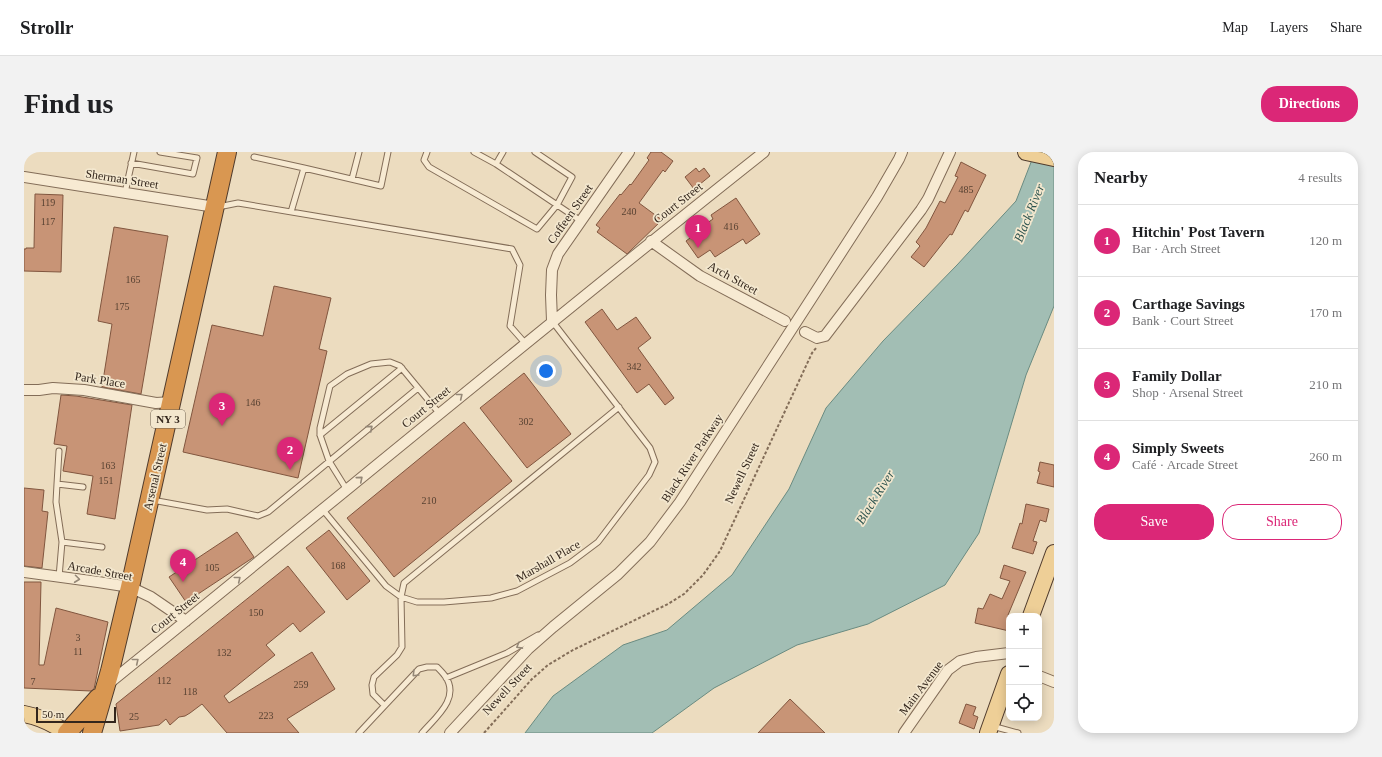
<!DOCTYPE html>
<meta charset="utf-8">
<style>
:root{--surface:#fff;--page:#f2f2f2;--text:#202124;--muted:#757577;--line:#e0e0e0;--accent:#db2777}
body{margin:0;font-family:"Times New Roman",serif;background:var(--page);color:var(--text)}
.controls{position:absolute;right:12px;bottom:12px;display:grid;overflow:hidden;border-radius:8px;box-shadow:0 2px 10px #0003}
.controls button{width:36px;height:36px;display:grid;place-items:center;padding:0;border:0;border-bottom:1px solid var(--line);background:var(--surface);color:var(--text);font:20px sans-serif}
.scale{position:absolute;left:12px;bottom:10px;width:80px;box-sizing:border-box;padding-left:4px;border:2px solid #33261c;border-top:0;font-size:11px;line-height:14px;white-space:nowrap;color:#33261c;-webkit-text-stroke:3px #f3e7ce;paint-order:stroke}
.you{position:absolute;left:522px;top:219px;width:14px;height:14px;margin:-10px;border:3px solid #fff;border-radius:50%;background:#1a73e8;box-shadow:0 0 0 6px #1a73e833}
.badge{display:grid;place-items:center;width:26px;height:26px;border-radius:50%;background:var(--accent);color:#fff;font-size:13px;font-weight:700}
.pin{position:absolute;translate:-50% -33px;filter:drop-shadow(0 1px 2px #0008)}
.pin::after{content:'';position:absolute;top:21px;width:14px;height:12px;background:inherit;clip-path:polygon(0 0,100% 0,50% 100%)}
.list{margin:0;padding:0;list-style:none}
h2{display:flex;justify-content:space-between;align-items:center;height:52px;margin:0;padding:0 16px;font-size:17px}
h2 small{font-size:13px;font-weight:400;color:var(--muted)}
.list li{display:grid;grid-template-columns:26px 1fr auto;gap:12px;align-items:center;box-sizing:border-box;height:72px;padding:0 16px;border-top:1px solid var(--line)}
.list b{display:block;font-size:15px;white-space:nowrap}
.list p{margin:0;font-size:13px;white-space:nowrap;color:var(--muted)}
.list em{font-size:13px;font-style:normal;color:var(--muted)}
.actions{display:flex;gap:8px;padding:12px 16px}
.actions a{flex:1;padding:9px 0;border:1px solid var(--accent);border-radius:16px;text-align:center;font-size:14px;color:var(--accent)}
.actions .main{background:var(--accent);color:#fff}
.icon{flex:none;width:22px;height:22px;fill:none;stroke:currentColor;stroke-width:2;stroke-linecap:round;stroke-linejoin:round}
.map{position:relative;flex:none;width:1030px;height:581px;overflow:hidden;border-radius:16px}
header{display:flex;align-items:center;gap:24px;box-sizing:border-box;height:56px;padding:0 20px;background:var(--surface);border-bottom:1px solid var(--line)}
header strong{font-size:19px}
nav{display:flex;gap:22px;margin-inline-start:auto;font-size:14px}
.intro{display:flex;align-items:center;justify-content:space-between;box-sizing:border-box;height:96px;padding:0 24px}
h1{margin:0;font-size:28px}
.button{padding:10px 18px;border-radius:16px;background:var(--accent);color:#fff;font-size:14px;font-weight:700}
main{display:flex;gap:24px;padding:0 24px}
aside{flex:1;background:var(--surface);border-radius:16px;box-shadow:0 2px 10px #0003}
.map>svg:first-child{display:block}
</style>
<header>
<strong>Strollr</strong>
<nav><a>Map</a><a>Layers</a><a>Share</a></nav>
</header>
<div class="intro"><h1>Find us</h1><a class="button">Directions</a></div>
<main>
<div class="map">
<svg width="1030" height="581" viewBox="0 0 1030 581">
<rect width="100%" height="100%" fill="#ecdcbf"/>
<path fill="#a2beb4" stroke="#6a8b81" d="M1011,0H1030V154L1002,223L955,381L921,433L844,472L773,493L690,536L628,581H501L529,544L599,493L643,478L708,423L765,337L802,256L859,189L933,113L992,49Z"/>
<path fill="#c89476" stroke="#81563f" d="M627,0H637L649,9L641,20L639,18L615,51L638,68L603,102L573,80L576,76L572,73L596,42L597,43L606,32L607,33L625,8L623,6Z
M937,10L962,23L944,60L941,58L928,83L926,82L900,115L887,105L896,94L892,90L902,76L916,49L921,51L934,25L931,24Z
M672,16L675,20L680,16L686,24L670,37L661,25Z
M11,42L39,43L37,120L0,119V97H2V96H10Z
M712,46L736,82L722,92L719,87L691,105L686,98L674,106L662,89L674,80L673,78L689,67L687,63Z
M90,75L144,84L117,242L78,235L88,172L74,169Z
M250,134L307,146L295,197L303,199L274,326L159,300L188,173L239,184Z
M578,157L593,178L612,165L627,186L614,196L650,246L641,253L625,232L613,241L561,170Z
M500,221L547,282L503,316L456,256Z
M37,243L52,244L108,253L91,367L63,362L69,324L39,319L43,294L30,292Z
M440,270L488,329L370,425L323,366Z
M1016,310L1030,313V335L1013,331L1016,320L1014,319Z
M0,336L20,338L18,359L24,360L18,416L0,414Z
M1002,352L1025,357L1022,370L1016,368L1009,389L1013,390L1009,402L988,396L996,371L998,372Z
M305,378L346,429L323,448L282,396Z
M213,380L230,405L162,450L145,425Z
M980,413L1002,420L984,463L985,479L951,471L954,456L959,457L966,442L978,447L986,429L976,426Z
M264,414L301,460L276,480L269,471L242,493L251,503L200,544L205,551L288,500L311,537L263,567L275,581H203L178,552L166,561L161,564L155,565L146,573L142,567L135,573L96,579L92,552Z
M0,430H17L15,513H20L32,456L84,470L70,537L67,539L0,536Z
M766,547L801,581H734Z
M942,552L952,555L949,563L954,565L950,577L935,571Z"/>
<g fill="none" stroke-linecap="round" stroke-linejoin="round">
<g stroke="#836d58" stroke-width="7">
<path id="lane" d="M403,0L400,8L405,15L513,77L533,53L548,25L511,0
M450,0L472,12
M479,0L472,12L557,69
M230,5L280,16
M107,11L169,22L173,6L136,0
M328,27L335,0
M101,41L110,0
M194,55L214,51L488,97L496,113L486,174L501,191
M267,60L280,16L357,34L364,0
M296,283L378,216
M33,332L35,299
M323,338L305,309L296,283V276L306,234L323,222L347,212L366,210L376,214L415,261
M128,348L183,358L203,357L234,364L244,360L394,236
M299,358L362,434L377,445L393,450H420L467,446L493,439L546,411L574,390L625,323L631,310L626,296L528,169
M38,390L32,350L33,332L59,335
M35,425L38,390L78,395
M422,526L483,501L514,483
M360,553L349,542L348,533L350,525L373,503L378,495L377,445L380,431L595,255
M968,574L994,581
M335,581L395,517L403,515H413C416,518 419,521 421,524C437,546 411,566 398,581"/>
</g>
<g stroke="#836d58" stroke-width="12">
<path id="street" d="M0,25L191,55
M627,89L676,124L761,169
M528,169L527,143L528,118L534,102L605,0
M781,180L793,186L801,184L897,58L904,47L926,0
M0,238H15L29,236L60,238L132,251L148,250
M0,420L74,430L106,435L127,445L162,469
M1015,524L1030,530
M84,532C303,355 519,175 740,0
M426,581L504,497L529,475L594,422L626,390L656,350L853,45L875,7L878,0
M880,581L924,518L936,509L952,505L985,501"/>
</g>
<g stroke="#513c2d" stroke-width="18">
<path id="primary" d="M1002,0L1030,6
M1007,464L1030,401
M0,562C17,565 29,571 42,581
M964,581L985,522"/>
</g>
<g stroke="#513c2d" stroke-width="20">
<path id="highway" d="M43,581L74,546
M68,581L86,519L106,435L203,0"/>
</g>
<path stroke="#836d58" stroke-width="2" stroke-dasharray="3 2" stroke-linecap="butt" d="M460,581L508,527L524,513L549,498L644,452L660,442L679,423L696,399L788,201L793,195"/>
<use href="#lane" stroke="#f7ead2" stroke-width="5"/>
<use href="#street" stroke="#f7ead2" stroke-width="10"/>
<use href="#primary" stroke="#eecf97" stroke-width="16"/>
<use href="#highway" stroke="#d99751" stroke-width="18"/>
</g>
<defs><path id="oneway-chevron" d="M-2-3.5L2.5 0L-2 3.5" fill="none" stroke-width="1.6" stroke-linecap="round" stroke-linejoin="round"/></defs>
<g stroke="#958877">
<use href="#oneway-chevron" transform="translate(436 244) rotate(-39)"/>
<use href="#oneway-chevron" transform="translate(346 276) rotate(-40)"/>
<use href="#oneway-chevron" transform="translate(336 327) rotate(-40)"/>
<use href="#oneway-chevron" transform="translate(53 427) rotate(7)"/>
<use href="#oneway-chevron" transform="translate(214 427) rotate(-39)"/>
<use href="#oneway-chevron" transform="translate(495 494) rotate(151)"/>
<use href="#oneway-chevron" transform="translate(112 509) rotate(-39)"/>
<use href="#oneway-chevron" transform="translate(391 522) rotate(135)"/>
</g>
<g text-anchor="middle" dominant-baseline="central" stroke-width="3.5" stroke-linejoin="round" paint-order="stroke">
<g font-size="10" fill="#584232">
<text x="942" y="37">485</text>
<text x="24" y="50">119</text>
<text x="605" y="59">240</text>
<text x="24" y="69">117</text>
<text x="707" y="74">416</text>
<text x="109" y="127">165</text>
<text x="98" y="154">175</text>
<text x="610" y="214">342</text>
<text x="229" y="250">146</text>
<text x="502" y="269">302</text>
<text x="84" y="313">163</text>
<text x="82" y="328">151</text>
<text x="405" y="348">210</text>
<text x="314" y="413">168</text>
<text x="188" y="415">105</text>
<text x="232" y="460">150</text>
<text x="54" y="485">3</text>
<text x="54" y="499">11</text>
<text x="200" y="500">132</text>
<text x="140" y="528">112</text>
<text x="9" y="529">7</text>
<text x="277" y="532">259</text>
<text x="166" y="539">118</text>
<text x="242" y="563">223</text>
<text x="110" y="564">25</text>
</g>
<rect fill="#f3e7ce" stroke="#6d6051" stroke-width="1" x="127" y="258" width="34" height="18" rx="3"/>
<g font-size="11" font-weight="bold" fill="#33261c">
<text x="144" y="267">NY 3</text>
</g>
<g font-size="12" fill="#33261c" stroke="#f3e7ce">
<text transform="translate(98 27) rotate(9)">Sherman Street</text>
<text transform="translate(654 51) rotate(-38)">Court Street</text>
<text transform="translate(546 62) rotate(-55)">Coffeen Street</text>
<text transform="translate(709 126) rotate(29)">Arch Street</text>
<text transform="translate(76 228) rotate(9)">Park Place</text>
<text transform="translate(402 255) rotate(-39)">Court Street</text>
<text transform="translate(668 306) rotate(-57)">Black River Parkway</text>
<text transform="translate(718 321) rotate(-65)">Newell Street</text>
<text transform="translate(131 325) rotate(-77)">Arsenal Street</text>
<text transform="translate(524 409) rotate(-30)">Marshall Place</text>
<text transform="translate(76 419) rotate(10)">Arcade Street</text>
<text transform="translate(151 461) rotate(-39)">Court Street</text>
<text transform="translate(897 536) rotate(-53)">Main Avenue</text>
<text transform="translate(483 537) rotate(-47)">Newell Street</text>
</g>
<g font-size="13" font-style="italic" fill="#2c534e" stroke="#f3e7ce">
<text transform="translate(1005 61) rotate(-68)">Black River</text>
<text transform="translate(851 345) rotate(-58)">Black River</text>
</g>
</g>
</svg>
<div class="controls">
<button>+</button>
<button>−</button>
<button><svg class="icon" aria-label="locate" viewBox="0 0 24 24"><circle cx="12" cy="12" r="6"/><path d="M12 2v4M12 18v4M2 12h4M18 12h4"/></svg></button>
</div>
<div class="scale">50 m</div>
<div class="you"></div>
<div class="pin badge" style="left:674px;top:96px">1</div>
<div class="pin badge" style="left:266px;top:318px">2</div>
<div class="pin badge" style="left:198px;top:274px">3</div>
<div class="pin badge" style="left:159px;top:430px">4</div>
</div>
<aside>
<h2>Nearby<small>4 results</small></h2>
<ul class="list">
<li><span class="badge">1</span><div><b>Hitchin' Post Tavern</b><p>Bar · Arch Street</p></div><em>120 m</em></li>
<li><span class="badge">2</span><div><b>Carthage Savings</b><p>Bank · Court Street</p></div><em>170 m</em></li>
<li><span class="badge">3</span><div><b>Family Dollar</b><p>Shop · Arsenal Street</p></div><em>210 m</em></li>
<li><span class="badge">4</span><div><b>Simply Sweets</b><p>Café · Arcade Street</p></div><em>260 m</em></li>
</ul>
<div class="actions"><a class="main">Save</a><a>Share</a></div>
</aside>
</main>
